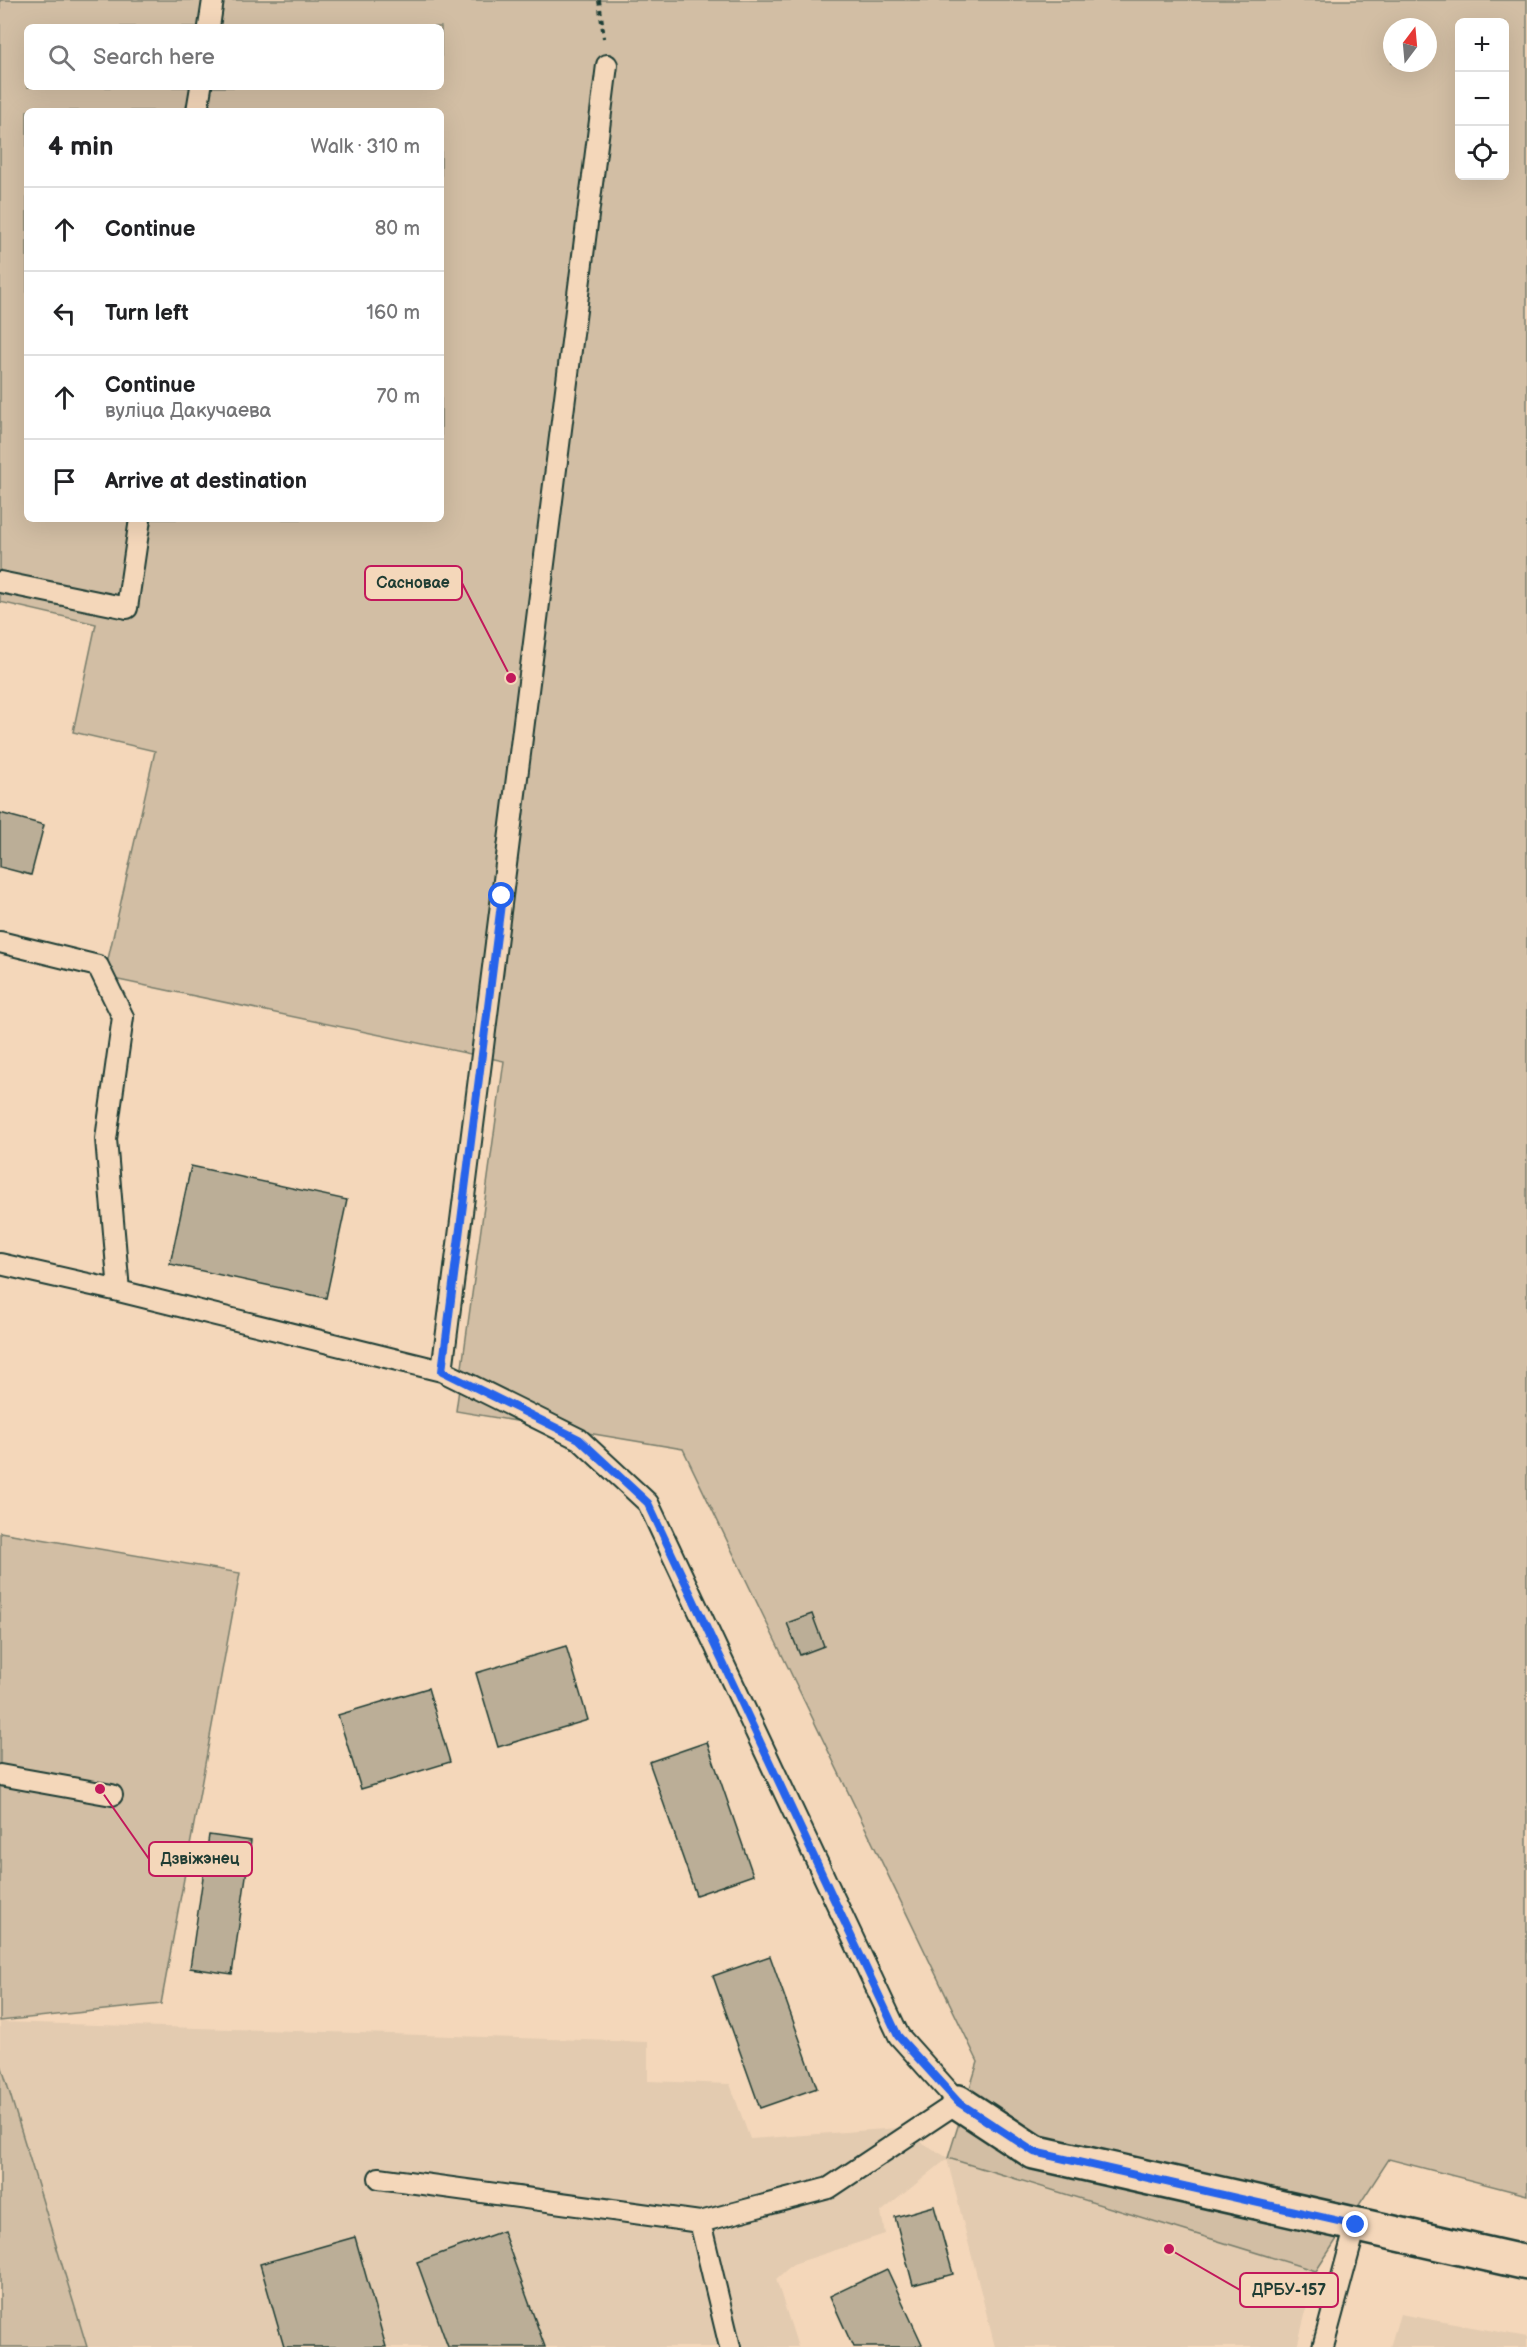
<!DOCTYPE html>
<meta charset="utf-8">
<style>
:root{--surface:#fff;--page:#f6f6f6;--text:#202124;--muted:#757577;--line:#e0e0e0}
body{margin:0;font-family:"Balsamiq Sans",sans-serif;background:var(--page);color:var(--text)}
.controls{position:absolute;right:18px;top:18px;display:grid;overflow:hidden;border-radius:9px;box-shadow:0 6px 24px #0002}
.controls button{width:54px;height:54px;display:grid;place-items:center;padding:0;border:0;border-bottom:2px solid var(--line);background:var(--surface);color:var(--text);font:30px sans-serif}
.compass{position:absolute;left:1383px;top:18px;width:54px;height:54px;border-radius:50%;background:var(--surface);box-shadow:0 6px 24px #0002;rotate:16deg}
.stop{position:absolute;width:18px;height:18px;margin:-14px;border:4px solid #2563eb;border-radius:50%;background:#fff}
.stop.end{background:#2563eb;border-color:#fff;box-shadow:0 2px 6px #0008}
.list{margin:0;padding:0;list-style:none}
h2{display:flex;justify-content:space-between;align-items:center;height:78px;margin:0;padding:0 24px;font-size:26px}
h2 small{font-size:20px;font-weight:400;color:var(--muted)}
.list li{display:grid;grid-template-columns:39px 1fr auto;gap:18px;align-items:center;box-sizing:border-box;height:84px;padding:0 24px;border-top:2px solid var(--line)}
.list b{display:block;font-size:22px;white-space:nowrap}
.list p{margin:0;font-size:20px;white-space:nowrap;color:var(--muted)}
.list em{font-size:20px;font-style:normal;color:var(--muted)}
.icon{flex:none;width:33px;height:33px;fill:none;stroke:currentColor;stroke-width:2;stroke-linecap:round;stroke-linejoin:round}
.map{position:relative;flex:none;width:1527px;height:2347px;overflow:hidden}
.search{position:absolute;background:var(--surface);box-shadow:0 6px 24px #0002;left:24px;top:24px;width:420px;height:66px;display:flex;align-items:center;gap:15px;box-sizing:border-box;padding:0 21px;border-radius:9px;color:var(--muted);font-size:22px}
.panel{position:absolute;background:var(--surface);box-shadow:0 6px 24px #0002;left:24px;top:108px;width:420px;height:414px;border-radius:9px}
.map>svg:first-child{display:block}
</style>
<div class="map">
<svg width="1527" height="2347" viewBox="0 0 1527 2347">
<rect width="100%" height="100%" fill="#f4d7ba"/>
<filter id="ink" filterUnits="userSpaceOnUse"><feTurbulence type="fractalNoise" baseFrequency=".0167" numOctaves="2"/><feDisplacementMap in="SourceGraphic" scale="12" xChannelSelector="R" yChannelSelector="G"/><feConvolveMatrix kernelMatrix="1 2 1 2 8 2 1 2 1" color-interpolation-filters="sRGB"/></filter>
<g filter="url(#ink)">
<path fill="#e3cbb0" d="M0,2022L648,2042V2081L730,2084L750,2139L898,2128L948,2158L1316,2271L1297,2347H995L947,2159L881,2212L885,2234L793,2264L776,2279L798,2347H87L0,2061Z
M1400,2314L1527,2337V2347H1390Z"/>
<path fill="#d2bea4" stroke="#787e6c" stroke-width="1.5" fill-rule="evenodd" d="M0,0H1527V2195L1389,2159L1316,2271L948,2158L978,2062L683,1449L456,1411L504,1061L104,977L155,751L73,732L96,624L0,602ZM1460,22H1504V176H1460ZM27,27H441V87H27ZM1392,27H1428V63H1392ZM27,111H441V519H27Z
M0,1532L240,1573L161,2004L0,2021Z
M0,2061L87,2347H0Z"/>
<path fill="#bbae97" stroke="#1f3d34" stroke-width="1.5" d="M0,813L44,825L31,875L0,867Z
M191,1166L347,1200L326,1298L170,1264Z
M812,1614L824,1646L800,1655L787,1623Z
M566,1646L588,1720L498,1747L476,1673Z
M428,1688L450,1762L361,1789L338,1715Z
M707,1742L753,1875L696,1895L649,1762Z
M209,1835L251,1841L232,1974L190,1968Z
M770,1956L817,2088L760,2108L713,1976Z
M934,2206L953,2274L913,2285L895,2217Z
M503,2231L545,2347H448L417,2262Z
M355,2237L386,2347H284L260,2264Z
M887,2269L922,2344L915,2347H853L830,2296Z"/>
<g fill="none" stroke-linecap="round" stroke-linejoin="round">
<g stroke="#1f3d34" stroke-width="24">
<path id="lane" d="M209,27L213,0
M197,111L201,87
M0,582L127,608L140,519
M0,942L98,966L123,1017L106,1139L119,1291L442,1371L579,1439L648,1503L899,2036L958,2102L829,2188L700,2222L379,2178
M0,1264L119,1291
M442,1371L607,65
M0,1775L112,1795
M700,2222L730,2347
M1323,2347L1356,2225"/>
</g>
<g stroke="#1f3d34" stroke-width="38">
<path id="secondary" d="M958,2102L1034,2152L1527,2263"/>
</g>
<path stroke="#1f3d34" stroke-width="4" stroke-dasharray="4.5 4.5" stroke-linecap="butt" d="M599,0L604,38"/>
<use href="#lane" stroke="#f4d7ba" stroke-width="20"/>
<use href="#secondary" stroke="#f4d7ba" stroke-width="33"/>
</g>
</g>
<g fill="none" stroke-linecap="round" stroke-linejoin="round" filter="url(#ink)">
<path stroke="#2563eb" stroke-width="8" d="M502,896L442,1371L579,1439L648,1503L898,2036L958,2102L1034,2152L1356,2225"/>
</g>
<path fill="none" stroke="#c2185b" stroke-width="2" d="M511 678L462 583M100 1789L149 1859M1169 2249L1240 2290"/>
<g fill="#c2185b" stroke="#f4d7ba" stroke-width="2">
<circle cx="511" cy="678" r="6"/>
<circle cx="100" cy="1789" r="6"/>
<circle cx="1169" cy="2249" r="6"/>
</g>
<g fill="#f4d7ba" stroke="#c2185b" stroke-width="2">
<rect x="365" y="566" width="97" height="34" rx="6"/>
<rect x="149" y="1842" width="103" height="34" rx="6"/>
<rect x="1240" y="2273" width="98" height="34" rx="6"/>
</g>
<g font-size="16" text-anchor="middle" font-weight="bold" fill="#1f3d34">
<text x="413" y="588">Сасновае</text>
<text x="200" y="1864">Дзвіжэнец</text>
<text x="1289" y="2295">ДРБУ-157</text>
</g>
</svg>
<div class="controls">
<button>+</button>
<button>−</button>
<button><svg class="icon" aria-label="locate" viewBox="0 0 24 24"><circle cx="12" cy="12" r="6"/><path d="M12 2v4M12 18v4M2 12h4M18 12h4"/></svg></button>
</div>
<svg class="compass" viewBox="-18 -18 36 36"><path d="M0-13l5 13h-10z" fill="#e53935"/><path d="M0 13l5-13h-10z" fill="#757577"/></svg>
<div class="stop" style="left:502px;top:896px"></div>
<div class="stop end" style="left:1356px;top:2225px"></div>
<div class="search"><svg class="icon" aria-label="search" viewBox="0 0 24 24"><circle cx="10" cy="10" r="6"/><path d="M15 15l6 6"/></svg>Search here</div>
<section class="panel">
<h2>4 min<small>Walk · 310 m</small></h2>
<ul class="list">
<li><svg class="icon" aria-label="ahead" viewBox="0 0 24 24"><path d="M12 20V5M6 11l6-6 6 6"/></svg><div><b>Continue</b></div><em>80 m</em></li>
<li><svg class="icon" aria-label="left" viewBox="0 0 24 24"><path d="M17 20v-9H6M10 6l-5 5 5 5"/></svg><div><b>Turn left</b></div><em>160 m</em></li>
<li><svg class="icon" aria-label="ahead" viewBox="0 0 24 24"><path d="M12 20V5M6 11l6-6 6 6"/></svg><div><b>Continue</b><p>вуліца Дакучаева</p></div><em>70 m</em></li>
<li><svg class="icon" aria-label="arrive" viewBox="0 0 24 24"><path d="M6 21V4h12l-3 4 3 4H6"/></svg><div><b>Arrive at destination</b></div></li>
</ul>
</section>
</div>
